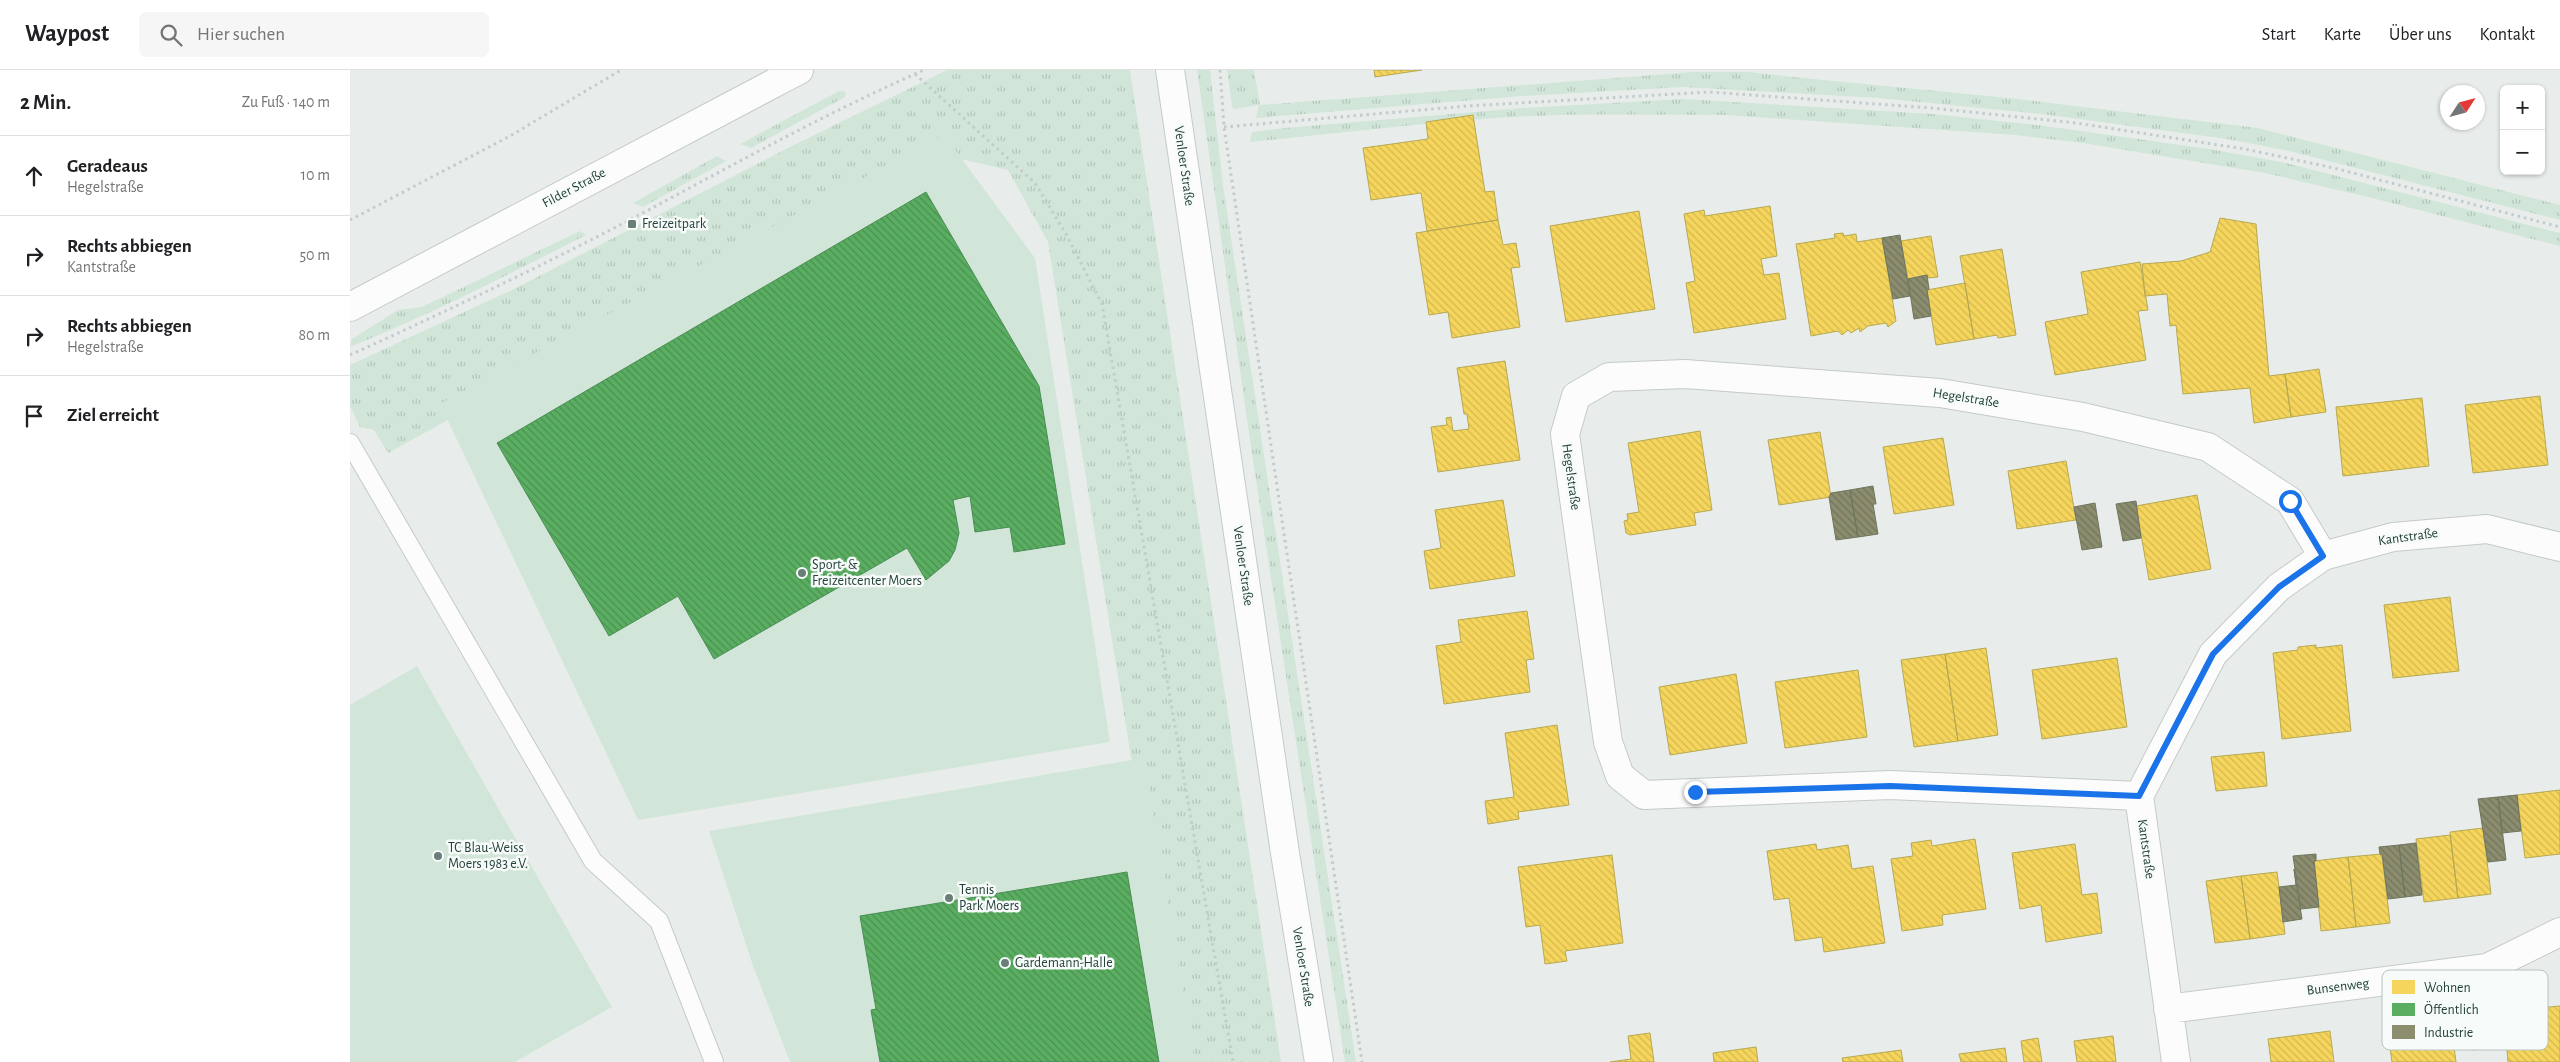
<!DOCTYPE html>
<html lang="de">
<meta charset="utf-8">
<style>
:root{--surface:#fff;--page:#f6f6f6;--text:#202124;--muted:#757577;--line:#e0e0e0}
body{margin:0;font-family:"Alegreya Sans",sans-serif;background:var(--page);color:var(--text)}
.controls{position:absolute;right:15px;top:15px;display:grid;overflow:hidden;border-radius:8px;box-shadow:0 1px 4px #0004}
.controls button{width:45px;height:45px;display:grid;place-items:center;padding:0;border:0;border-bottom:1px solid var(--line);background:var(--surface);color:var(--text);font:25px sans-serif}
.compass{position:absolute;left:2090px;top:15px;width:45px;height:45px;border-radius:50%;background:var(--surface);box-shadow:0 1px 4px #0004;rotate:54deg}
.stop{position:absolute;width:15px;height:15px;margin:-11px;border:4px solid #1a73e8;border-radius:50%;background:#fff}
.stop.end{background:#1a73e8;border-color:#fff;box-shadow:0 1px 5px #0008}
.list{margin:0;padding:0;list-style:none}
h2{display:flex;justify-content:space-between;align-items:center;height:65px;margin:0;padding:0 20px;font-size:21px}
h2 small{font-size:16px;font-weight:400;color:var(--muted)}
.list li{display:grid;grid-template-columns:32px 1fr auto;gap:15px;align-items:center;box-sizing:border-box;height:80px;padding:0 20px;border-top:1px solid var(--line)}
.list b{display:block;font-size:19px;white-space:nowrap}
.list p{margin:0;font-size:16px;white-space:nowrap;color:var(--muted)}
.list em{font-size:16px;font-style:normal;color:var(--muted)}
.icon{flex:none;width:28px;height:28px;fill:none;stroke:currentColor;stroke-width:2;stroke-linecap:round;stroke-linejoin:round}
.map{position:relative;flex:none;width:2210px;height:992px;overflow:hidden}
header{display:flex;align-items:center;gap:30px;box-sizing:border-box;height:70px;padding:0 25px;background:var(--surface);border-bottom:1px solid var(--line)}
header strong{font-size:24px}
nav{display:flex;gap:28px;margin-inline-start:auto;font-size:18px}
.search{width:350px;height:45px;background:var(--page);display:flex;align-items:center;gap:12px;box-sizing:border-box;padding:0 18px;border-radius:8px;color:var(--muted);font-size:19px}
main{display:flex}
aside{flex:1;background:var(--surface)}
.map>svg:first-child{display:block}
</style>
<header>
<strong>Waypost</strong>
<div class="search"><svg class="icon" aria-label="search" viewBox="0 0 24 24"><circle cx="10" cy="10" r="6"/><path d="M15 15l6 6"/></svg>Hier suchen</div>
<nav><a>Start</a><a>Karte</a><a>Über uns</a><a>Kontakt</a></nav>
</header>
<main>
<aside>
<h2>2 Min.<small>Zu Fuß · 140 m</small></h2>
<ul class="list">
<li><svg class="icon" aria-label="ahead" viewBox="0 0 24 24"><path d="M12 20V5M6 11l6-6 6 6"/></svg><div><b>Geradeaus</b><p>Hegelstraße</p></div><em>10 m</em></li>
<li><svg class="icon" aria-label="right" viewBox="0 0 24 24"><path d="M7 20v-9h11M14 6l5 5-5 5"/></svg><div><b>Rechts abbiegen</b><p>Kantstraße</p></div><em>50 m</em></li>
<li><svg class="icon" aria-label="right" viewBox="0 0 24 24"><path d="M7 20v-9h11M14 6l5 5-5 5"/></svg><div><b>Rechts abbiegen</b><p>Hegelstraße</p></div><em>80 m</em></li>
<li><svg class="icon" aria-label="arrive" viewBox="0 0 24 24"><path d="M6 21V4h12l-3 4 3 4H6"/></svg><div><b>Ziel erreicht</b></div></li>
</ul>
</aside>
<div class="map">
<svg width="2210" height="992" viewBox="0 0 2210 992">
<defs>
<pattern id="grass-tufts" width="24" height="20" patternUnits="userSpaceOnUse" patternTransform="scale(1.25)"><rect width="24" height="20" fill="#d1e6d8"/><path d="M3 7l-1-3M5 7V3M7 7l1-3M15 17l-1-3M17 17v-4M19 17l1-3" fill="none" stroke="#b3c6ba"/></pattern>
<pattern id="homes-back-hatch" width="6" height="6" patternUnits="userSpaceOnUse" patternTransform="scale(1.25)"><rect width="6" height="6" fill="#f6d55c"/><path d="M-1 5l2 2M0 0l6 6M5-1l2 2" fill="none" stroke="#d3b851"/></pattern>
<pattern id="public-back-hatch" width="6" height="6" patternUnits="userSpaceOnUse" patternTransform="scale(1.25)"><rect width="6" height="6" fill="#5aae61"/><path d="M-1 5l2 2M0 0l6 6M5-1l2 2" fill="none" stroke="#4a8f51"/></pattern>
<pattern id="industry-back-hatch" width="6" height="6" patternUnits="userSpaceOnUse" patternTransform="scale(1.25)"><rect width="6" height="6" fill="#8c8c6e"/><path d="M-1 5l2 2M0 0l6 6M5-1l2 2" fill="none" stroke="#72745b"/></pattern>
</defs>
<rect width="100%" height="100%" fill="#e8edeb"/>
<path fill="url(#grass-tufts)" d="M597,0H780L931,992H830L698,172L658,100L585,83L38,383L24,360L10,357L0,336V295L166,218L440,77Z
M847,0H860L873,115L1006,992H995L901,377Z
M877,0H904L910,35L1343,2H1400L1443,7L1659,28L1908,58L2210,135V150L1939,81L1877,69L1692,44L1529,28L1333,17L1172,26L906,48L909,35L884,39L882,36Z
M489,21L496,22L495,27L401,78L390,74Z
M1333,29L1583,44L1687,55L1860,79L1936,93L2210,163V176L2018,127L1915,103L1733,73L1665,65L1377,45C1291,45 1204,42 1119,50C1046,56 973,65 900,72L902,62L935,58L1172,38Z
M367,86L376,91L293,137L283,133Z
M230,161L236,165C158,205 81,244 0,277L2,269L48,240L72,237Z"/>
<path fill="#d1e6d8" d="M594,65L685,188L760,672L288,750L90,334Z
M67,596L262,937L165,992H0V635Z
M794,688L845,992H440L403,896L359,761Z"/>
<path fill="url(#homes-back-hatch)" stroke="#b7a952" d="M1024,0H1072L1025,7Z
M1123,45L1135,122L1144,121L1148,150L1077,161L1071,123L1021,130L1013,78L1078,69L1076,52Z
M1420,136L1427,186L1411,189L1414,205L1429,203L1436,249L1344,263L1336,213L1345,211L1334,144L1354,140L1355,146Z
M1289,141L1305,239L1216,252L1200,156Z
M1870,148L1906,154L1919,306L1935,304L1941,347L1904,353L1900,318L1833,324L1826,255L1820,256L1817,224L1795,226L1792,194L1831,191L1860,182Z
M1148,150L1153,175L1166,173L1170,197L1161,198L1170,257L1102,268L1098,242L1079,245L1066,163Z
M1493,163L1494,166L1506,164L1507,172L1532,168L1546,251L1538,257L1536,253L1518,256L1510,262L1509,258L1501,263L1498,260L1492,265L1488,261L1461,266L1446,174L1485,168L1484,164Z
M1581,166L1588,207L1578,208L1577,205L1558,209L1551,171Z
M1652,179L1666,265L1648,268L1647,265L1624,269L1610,186Z
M1790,192L1798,240L1788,241L1796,290L1705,305L1695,252L1738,244L1731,202Z
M1615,213L1624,269L1586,275L1577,220Z
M1155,291L1170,390L1088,402L1081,357L1097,355L1096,348L1101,347L1103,361L1119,359L1117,344H1114L1107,298Z
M1969,299L1976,342L1941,347L1935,304Z
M2190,326L2198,395L2123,403L2115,335Z
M2072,328L2079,396L1993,406L1986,337Z
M1350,361L1362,440L1344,443L1346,455L1280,465L1276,463L1274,451L1278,450L1277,444L1289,442L1278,373Z
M1470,362L1481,427L1429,435L1418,370Z
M1593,368L1604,435L1544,444L1533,377Z
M1716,391L1726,450L1667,459L1658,401Z
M1847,425L1861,499L1799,510L1786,436Z
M1153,430L1165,506L1080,519L1074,481L1091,478L1085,440Z
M2100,527L2109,601L2043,608L2034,535Z
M1177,541L1184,589L1176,590L1180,622L1094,634L1086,576L1111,572L1108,550Z
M1966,575V578L1992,575L2001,661L1932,669L1923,583L1948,580V577Z
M1636,578L1648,665L1608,671L1595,584Z
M1595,584L1608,671L1564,677L1551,590Z
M1767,588L1777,657L1692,669L1682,600Z
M1508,600L1517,667L1435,678L1425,612Z
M1386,604L1397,673L1320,685L1309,617Z
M1207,655L1219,735L1168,742L1169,749L1138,754L1135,731L1164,727L1155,663Z
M1914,682L1917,716L1866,721L1861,687Z
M2210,720V784L2175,788L2167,725Z
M2133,758L2141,824L2108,828L2100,762Z
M2100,765L2108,828L2074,832L2066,769Z
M1625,769L1636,839L1592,845L1593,855L1552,861L1541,789L1563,786L1561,773L1581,770L1582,776Z
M1466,774L1467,780L1498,775L1502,799L1523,796L1535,873L1474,882L1472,867L1445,871L1439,828L1424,830L1417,781Z
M1725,774L1732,825L1747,823L1752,863L1696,872L1691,835L1670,839L1662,783Z
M2032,784L2040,853L2006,857L1998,787Z
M1262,785L1273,873L1215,881L1217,891L1195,894L1190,855L1176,857L1168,797Z
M1998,787L2006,857L1971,861L1964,791Z
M1927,802L1935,864L1900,869L1891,806Z
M1891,806L1900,869L1865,873L1856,811Z
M2210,936V992H2158L2154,941Z
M2154,941L2157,976L2123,980L2117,944Z
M2100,947L2106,992H2042L2037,955Z
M1980,961L1984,992H1921L1918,969Z
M1300,963L1304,992H1260L1281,989L1278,966Z
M1763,966L1766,992H1727L1724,971Z
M1688,968L1692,992H1674L1671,971Z
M1406,977L1408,992H1364L1363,983Z
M1655,978L1657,992H1611L1609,984Z
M1551,980L1553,992H1493L1492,988Z"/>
<path fill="url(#public-back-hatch)" stroke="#4a8e55" d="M576,122L689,316L715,474L664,482L660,457L625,462L620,426L603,430L609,463L605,480L599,491L576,510L557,478L364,589L328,526L259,566L147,373Z
M777,802L809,992H530L521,940L526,939L510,846Z"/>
<path fill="url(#industry-back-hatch)" stroke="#6d765e" d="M1550,165L1560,226L1543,229L1532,168Z
M1577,205L1579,219L1577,220L1581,246L1564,249L1558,209Z
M1523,416L1526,434H1523L1528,464L1508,467L1500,420Z
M1500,420L1508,467L1486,470L1479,427L1481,423Z
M1786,431L1791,468L1773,471L1766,434Z
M1745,433L1752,477L1732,480L1724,437Z
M2167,725L2171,761L2152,763L2148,727Z
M2148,727L2156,790L2138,792L2128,729Z
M2066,773L2072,825L2055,827L2049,775Z
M2049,775L2055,827L2038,829L2032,784H2030L2029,777Z
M1966,784V791H1964L1969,837L1951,839L1943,786Z
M1944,799L1952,849L1933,852L1929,817L1946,815Z"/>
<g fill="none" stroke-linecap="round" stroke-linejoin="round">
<g stroke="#c5cac8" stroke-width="20">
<path id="service" d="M0,373L243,791L309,851L364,992"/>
</g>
<g stroke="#c5cac8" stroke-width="30">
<path id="minor" d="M1789,726L1540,715L1294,725L1270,706L1258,672L1215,364L1226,326L1259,307L1335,304L1590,323L1733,347L1858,377L1940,431L1973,486
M1818,939L2137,898L2210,862
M1826,992L1789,726L1863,584L1929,517L1973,486L2043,467L2137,459L2210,477"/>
</g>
<g stroke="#c5cac8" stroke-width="30">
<path id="tertiary" d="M0,237L449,0"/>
</g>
<g stroke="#c3cbc8" stroke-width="30">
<path id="secondary" d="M820,0L935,783L969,992"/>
</g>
<path stroke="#c3ccca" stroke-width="3" stroke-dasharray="2.5 4" stroke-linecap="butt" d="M870,0L874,57L1012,992
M565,4L685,113L716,164L752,234L883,992
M874,57L1117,36L1360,22L1582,38L1726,53L1895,79L1984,98L2210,157
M0,150L160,66L271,0
M0,285C97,241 194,195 289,145C383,95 476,43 574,0"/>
<use href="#service" stroke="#fcfcfc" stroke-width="18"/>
<use href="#minor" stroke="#fcfcfc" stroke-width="28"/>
<use href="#tertiary" stroke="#fcfcfc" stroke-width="28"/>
<use href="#secondary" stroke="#fcfcfc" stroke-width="28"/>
</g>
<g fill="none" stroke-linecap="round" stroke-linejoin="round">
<path stroke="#1a73e8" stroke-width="6" d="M1345,722L1540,716L1789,726L1863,584L1929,517L1973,486L1940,431"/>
</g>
<g fill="#697e78" stroke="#f7fbf9" stroke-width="2">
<rect x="277" y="149" width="10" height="10" rx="2.5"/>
<circle cx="452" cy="503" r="5"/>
<circle cx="88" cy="786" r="5"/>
<circle cx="599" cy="828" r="5"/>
<circle cx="655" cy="893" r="5"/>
</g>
<g text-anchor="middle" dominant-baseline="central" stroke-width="5" stroke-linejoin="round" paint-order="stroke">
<g font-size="14" fill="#24423a" stroke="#f7fbf9">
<text transform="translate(834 96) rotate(82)">Venloer Straße</text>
<text transform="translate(224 118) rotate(-28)">Filder Straße</text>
<text transform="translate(1616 328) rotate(9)">Hegelstraße</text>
<text transform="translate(1221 407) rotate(82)">Hegelstraße</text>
<text transform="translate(2058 467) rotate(-8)">Kantstraße</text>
<text transform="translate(893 496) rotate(82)">Venloer Straße</text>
<text transform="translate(1796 779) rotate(82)">Kantstraße</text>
<text transform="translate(953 897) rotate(81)">Venloer Straße</text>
<text transform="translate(1988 917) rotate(-7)">Bunsenweg</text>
</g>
<g font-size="14" fill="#24423a" stroke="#f7fbf9" text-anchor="start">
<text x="292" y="154">Freizeitpark</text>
<text x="462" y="495">Sport- &amp;<tspan x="462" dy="16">Freizeitcenter Moers</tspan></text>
<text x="98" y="778">TC Blau-Weiss<tspan x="98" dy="16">Moers 1983 e.V.</tspan></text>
<text x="609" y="820">Tennis<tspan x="609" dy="16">Park Moers</tspan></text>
<text x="665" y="893">Gardemann-Halle</text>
</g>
</g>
<rect x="2032" y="900" width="166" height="80" rx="8" fill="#f7fbf9" stroke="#b8c4c0" stroke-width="1"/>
<rect x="2042" y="910" width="23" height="14" fill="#f6d55c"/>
<rect x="2042" y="933" width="23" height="13" fill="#5aae61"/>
<rect x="2042" y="955" width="23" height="14" fill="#8c8c6e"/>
<g font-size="14" fill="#24423a">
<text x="2074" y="922">Wohnen</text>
<text x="2074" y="944">Öffentlich</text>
<text x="2074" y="967">Industrie</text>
</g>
</svg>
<div class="controls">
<button>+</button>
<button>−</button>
</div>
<svg class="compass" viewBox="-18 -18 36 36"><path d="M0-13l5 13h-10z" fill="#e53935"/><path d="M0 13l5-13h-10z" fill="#757577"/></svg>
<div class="stop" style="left:1940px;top:431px"></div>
<div class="stop end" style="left:1345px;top:722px"></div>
</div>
</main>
